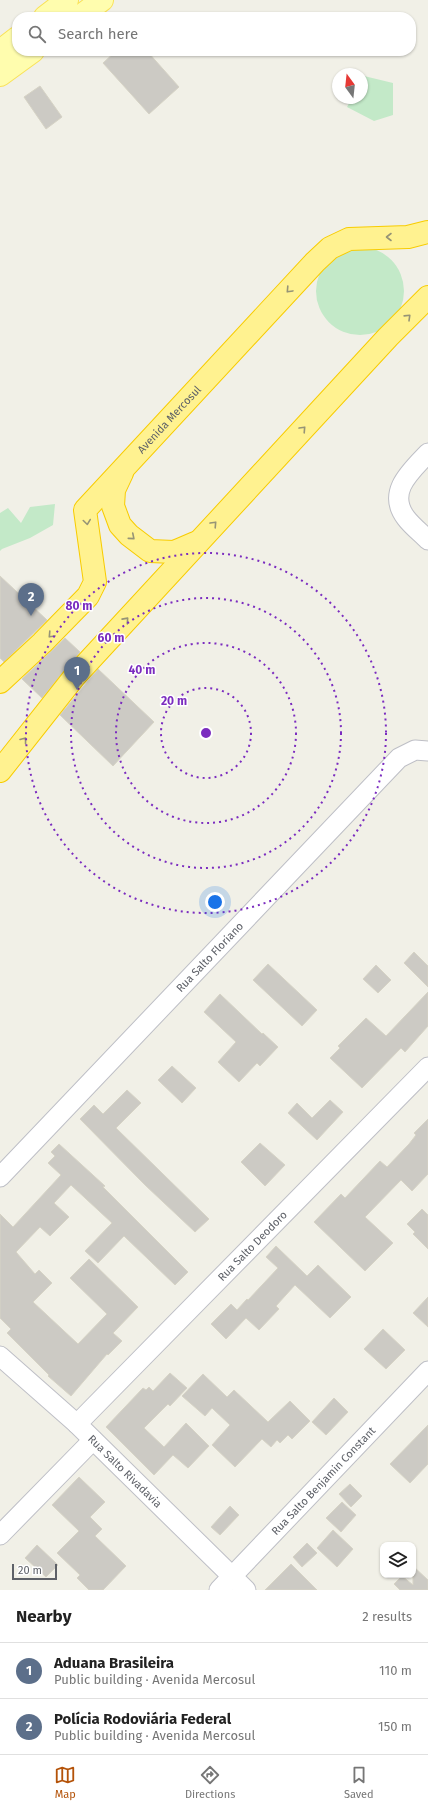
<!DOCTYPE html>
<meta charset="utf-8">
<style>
:root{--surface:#fff;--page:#f2f2f2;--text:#222;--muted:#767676;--line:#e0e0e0;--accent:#b45309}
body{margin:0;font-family:"Fira Sans",sans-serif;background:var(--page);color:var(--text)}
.controls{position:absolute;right:12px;bottom:12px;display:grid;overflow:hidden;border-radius:8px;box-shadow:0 1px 3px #0004}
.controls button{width:36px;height:36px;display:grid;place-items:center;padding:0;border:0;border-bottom:1px solid var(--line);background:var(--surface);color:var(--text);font:20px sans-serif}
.compass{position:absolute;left:332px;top:68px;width:36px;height:36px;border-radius:50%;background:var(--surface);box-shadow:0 1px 3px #0004;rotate:345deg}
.scale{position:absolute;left:12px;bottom:10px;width:45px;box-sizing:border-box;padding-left:4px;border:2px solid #5e6168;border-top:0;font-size:11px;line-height:14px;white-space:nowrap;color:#5e6168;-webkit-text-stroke:3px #fff;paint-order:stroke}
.you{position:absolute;left:215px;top:902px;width:14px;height:14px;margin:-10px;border:3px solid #fff;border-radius:50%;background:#1a73e8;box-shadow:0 0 0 6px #1a73e833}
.badge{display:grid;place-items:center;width:26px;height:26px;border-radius:50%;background:var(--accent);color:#fff;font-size:13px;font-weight:700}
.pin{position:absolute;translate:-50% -33px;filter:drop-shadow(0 1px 2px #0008)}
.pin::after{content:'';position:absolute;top:21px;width:14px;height:12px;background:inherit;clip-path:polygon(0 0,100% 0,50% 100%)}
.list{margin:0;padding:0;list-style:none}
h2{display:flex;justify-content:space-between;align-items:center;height:52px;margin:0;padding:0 16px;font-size:17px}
h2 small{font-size:13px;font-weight:400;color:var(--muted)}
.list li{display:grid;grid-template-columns:26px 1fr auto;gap:12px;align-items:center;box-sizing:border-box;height:56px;padding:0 16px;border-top:1px solid var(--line)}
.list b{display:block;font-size:15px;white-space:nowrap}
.list p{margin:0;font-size:13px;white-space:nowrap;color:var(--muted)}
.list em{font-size:13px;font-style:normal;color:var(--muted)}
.icon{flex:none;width:22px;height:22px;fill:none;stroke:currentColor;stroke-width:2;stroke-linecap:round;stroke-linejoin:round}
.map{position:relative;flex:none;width:428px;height:1590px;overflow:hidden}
.search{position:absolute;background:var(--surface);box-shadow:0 1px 3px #0004;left:12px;right:12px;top:12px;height:44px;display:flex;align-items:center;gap:10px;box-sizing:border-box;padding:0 14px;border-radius:16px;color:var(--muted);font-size:15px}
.sheet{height:164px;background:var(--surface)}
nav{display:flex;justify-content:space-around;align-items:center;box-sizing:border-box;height:56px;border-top:1px solid var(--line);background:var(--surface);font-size:11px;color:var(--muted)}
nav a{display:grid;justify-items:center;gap:2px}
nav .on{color:var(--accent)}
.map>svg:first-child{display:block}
</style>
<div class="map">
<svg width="428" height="1590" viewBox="0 0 428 1590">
<rect width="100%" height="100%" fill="#f1f0e7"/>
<path fill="#c3e9c8" d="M364,76L393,83V115L374,121L347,107L352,98H362V80Z
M316 291a44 44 0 1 1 88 0a44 44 0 1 1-88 0Z
M55,504L53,525L30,538L2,549L0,551V513L8,508L21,523L30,507Z"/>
<path fill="#cccac4" stroke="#d6d3c5" d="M116,51H147L179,87L149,114L103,63Z
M40,86L62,117L46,129L24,97Z
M0,576L47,620L4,662L0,658Z
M65,638L80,652L42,698L22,679Z
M98,669L154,722L113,766L60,715Z
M414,952L428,966V987L404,963Z
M268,964L317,1010L302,1026L253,980Z
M376,965L391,980L378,993L363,979Z
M428,992V1026L405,1052L401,1048L362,1088L330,1058L340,1048L338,1046L366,1018L386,1036Z
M220,994L262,1034L263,1033L278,1047L260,1066L257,1063L239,1082L218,1062L236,1042L204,1012Z
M172,1066L196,1088L182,1103L158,1080Z
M127,1090L141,1103L116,1128L209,1219L195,1232L145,1185L80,1119L94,1105L103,1114Z
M330,1100L343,1112L317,1140L288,1113L297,1103L312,1118Z
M428,1119V1174L412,1191L401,1180L365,1217L393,1243L365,1271L314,1222L341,1194L345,1198L380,1161L387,1167L409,1144L416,1135L414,1133Z
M260,1143L285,1165L265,1186L241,1162Z
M59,1144L105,1186L103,1187L188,1272L175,1285L124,1236L98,1263L85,1251L112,1223L71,1185L54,1203L69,1217L50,1236L40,1227L16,1252L35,1274L39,1270L52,1283L33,1302L78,1344L107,1314L70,1278L89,1259L138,1307L113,1333L122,1341L108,1355L107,1354L71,1396L48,1376L49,1375L7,1333L11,1329L0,1318V1214L13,1227L61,1175L48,1163L55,1156L51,1152Z
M422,1209L428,1215V1249L413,1234L415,1232L407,1224Z
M276,1246L307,1276L318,1265L351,1297L330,1318L295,1285L276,1306L279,1309L259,1330L246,1318L226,1339L211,1324L231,1304L237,1310L247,1299L248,1300L278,1268L266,1257Z
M428,1297V1327L413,1313Z
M383,1329L405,1350L386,1369L364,1349Z
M170,1373L187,1388L170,1406L168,1404L144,1428L164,1447L186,1423L209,1446L188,1468L173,1455L154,1475L106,1427L143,1388L146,1390L149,1387L153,1391Z
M203,1374L227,1397L234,1390L268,1422L290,1401L310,1421L292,1439L288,1435L280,1443L277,1440L271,1447L262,1439L235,1467L212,1445L230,1425L212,1408L205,1416L182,1396Z
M334,1398L348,1412L326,1435L312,1422Z
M428,1425V1464L410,1483L390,1464Z
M79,1477L105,1502L90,1517L102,1529L95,1536L126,1566L103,1590H89L77,1578L80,1575L57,1553L79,1531L52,1505Z
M350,1484L362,1496L351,1507L339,1494Z
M342,1502L356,1515L341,1532L326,1518Z
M230,1506L239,1515L220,1535L211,1527Z
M333,1530L353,1549L337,1567L317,1548Z
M307,1543L317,1553L302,1567L293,1557Z
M37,1545L58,1565L46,1577L25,1558Z
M291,1564L317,1590H265Z
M413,1566L428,1580V1590H400L394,1584L402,1576L413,1585Z"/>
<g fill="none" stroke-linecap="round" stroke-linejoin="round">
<g stroke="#bebfc6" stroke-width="21">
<g id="minor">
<path d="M428,453C411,471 386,492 406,518C412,526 421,533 428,540"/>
<path id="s1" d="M0,1177L399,758L415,750L428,751"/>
<path id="s2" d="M0,1356L77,1424L246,1590"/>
<path id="s3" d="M77,1424L428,1067"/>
<path d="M0,1535L93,1440"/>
<path id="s4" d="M219,1590L428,1371"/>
</g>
</g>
<g stroke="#f9e258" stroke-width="24">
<path id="major" d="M45,17L67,0
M79,17L102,0
M0,51L17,38
M0,75L33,51"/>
</g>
<g stroke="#f8cc00" stroke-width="24">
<g id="highway">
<path d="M122,473L114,490L113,506L120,525L129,535L150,551L174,552L195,543"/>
<path id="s5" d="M0,682L42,643L88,596L95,582L85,510L315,262L330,248L349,239L408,237L428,232"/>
<path d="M0,771L75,676L388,337L428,297"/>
</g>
</g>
<use href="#minor" stroke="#fff" stroke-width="19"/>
<use href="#major" stroke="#fffdae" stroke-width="22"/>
<use href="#highway" stroke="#fff290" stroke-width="22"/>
</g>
<defs><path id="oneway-chevron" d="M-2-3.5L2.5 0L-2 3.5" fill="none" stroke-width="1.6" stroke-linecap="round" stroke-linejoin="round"/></defs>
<g stroke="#969476">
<use href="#oneway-chevron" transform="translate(389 237) rotate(180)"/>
<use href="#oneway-chevron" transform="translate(289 290) rotate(133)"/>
<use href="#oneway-chevron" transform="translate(408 317) rotate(-44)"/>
<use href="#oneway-chevron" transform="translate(303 429) rotate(-47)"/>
<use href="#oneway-chevron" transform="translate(87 522) rotate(82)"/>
<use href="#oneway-chevron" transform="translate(214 524) rotate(-47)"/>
<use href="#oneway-chevron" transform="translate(132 537) rotate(40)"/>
<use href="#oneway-chevron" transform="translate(126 620) rotate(-48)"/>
<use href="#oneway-chevron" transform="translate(51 635) rotate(133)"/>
<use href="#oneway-chevron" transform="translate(24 740) rotate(-52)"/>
</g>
<g fill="none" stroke="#7b2cbf" stroke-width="2" stroke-dasharray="2 4">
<circle cx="206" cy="733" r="45"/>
<circle cx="206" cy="733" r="90"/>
<circle cx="206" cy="733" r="135"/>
<circle cx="206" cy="733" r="180"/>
</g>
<g text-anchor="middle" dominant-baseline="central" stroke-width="3" stroke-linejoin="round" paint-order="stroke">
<g font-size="11" fill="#5e6168" stroke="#fff">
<text stroke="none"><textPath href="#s5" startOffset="335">Avenida Mercosul</textPath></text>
<text stroke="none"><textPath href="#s1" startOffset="304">Rua Salto Floriano</textPath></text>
<text stroke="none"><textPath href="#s3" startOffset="250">Rua Salto Deodoro</textPath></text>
<text stroke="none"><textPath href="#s2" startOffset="170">Rua Salto Rivadavia</textPath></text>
<text stroke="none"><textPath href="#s4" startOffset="151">Rua Salto Benjamin Constant</textPath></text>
</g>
</g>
<circle cx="206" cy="733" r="6" fill="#7b2cbf" stroke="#fff" stroke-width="2"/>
<g font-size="12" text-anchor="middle" font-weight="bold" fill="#7b2cbf" stroke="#fff" stroke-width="3" stroke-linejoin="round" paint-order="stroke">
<text x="79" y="610">80 m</text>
<text x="111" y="642">60 m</text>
<text x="142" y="674">40 m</text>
<text x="174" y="705">20 m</text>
</g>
</svg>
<div class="controls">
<button><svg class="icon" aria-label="layers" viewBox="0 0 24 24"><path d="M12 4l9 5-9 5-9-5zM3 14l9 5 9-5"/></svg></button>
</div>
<svg class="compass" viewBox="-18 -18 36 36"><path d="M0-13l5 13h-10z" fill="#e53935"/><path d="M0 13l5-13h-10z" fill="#767676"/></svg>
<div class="scale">20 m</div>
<div class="you"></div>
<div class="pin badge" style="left:77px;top:690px;background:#5c6f8a">1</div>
<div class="pin badge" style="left:31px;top:616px;background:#5c6f8a">2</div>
<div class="search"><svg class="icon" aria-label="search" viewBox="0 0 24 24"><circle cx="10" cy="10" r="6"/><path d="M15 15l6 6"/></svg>Search here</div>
</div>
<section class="sheet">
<h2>Nearby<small>2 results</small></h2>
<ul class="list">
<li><span class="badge" style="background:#5c6f8a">1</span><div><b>Aduana Brasileira</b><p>Public building · Avenida Mercosul</p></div><em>110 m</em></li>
<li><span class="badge" style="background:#5c6f8a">2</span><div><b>Polícia Rodoviária Federal</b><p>Public building · Avenida Mercosul</p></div><em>150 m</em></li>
</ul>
</section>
<nav>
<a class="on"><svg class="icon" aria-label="map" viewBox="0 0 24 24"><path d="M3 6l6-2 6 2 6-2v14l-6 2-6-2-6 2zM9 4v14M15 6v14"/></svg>Map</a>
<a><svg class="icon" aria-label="directions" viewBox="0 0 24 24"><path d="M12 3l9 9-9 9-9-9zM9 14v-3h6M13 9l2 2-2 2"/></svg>Directions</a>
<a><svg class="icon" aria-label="saved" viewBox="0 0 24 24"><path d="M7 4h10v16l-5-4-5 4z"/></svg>Saved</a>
</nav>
